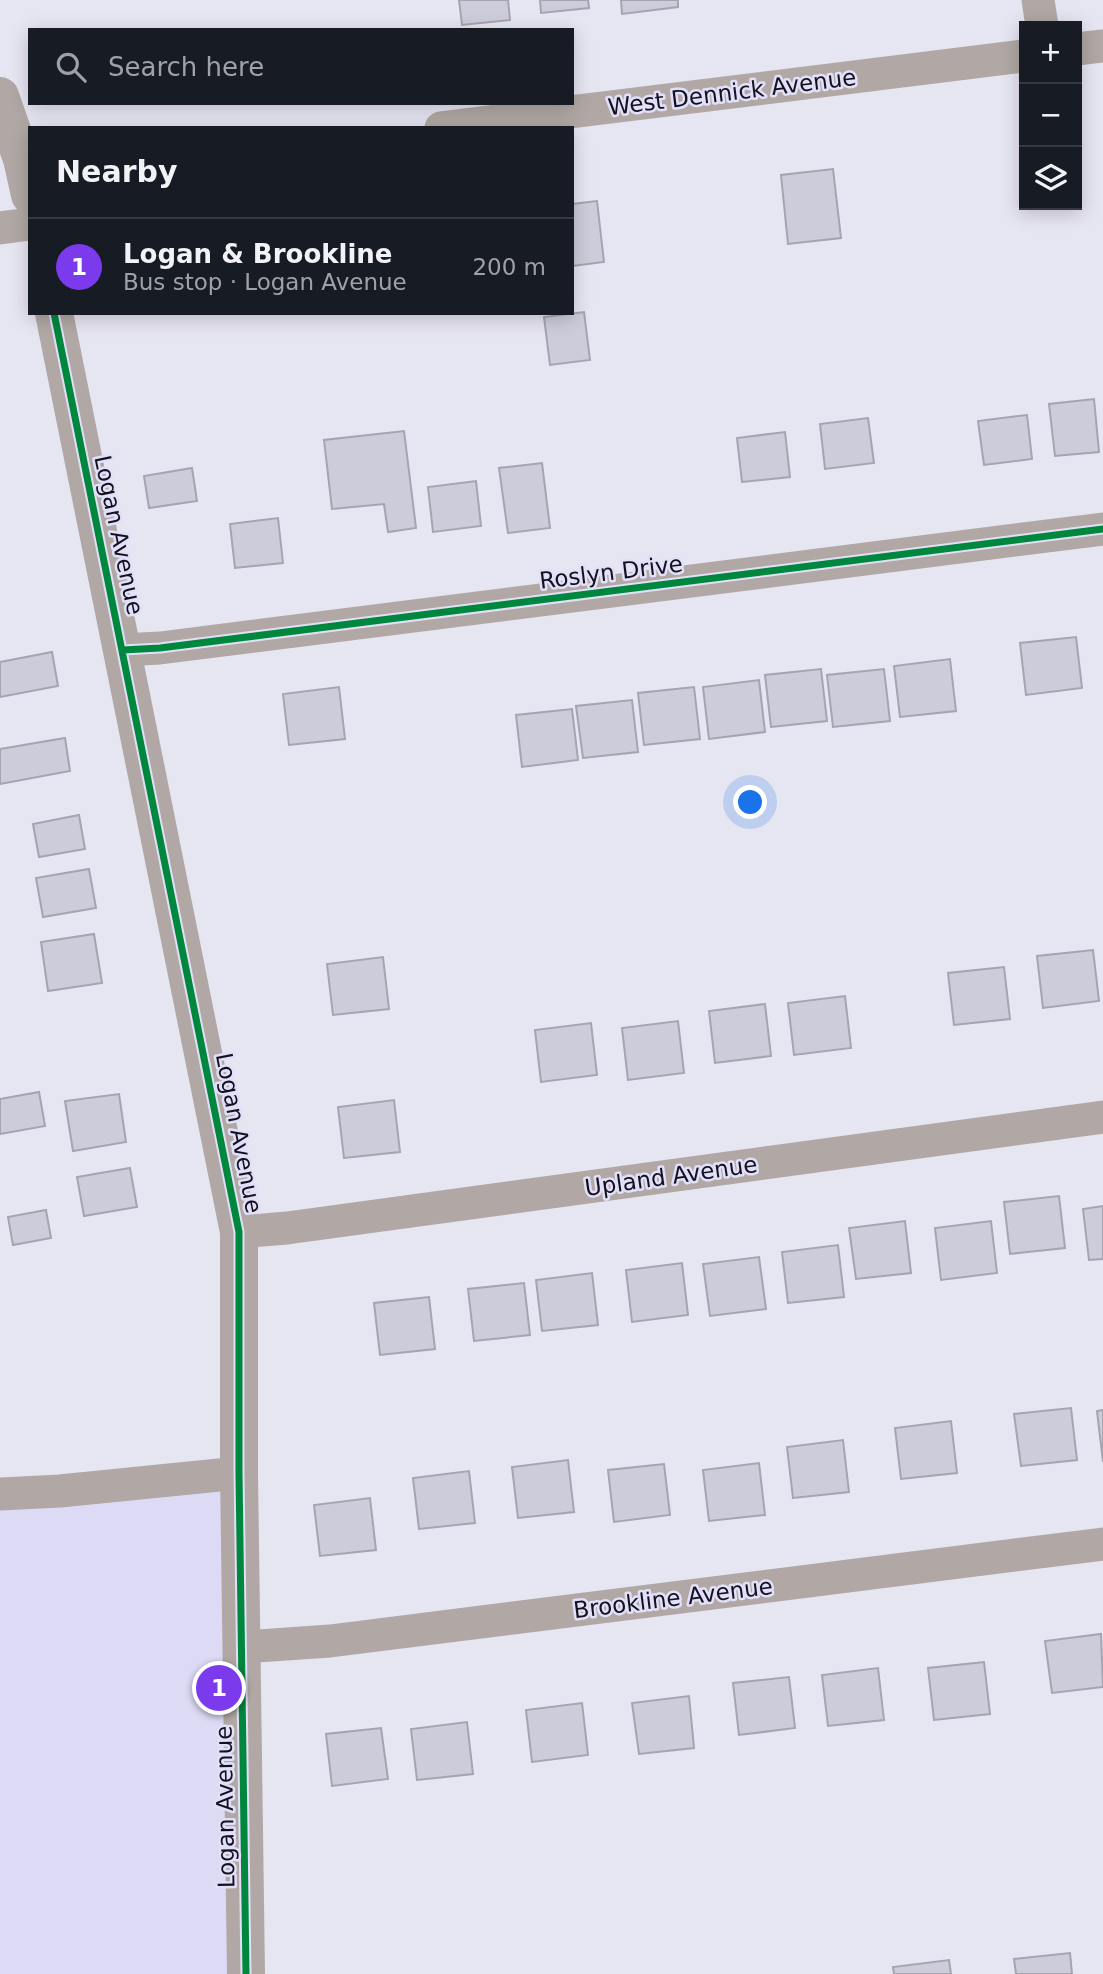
<!DOCTYPE html>
<meta charset="utf-8">
<style>
:root{--surface:#171b24;--page:#242831;--text:#f1f3f6;--muted:#9ea1a6;--line:#363941;--accent:#7c3aed}
body{margin:0;font-family:"DejaVu Sans",sans-serif;background:var(--page);color:var(--text)}
.controls{position:absolute;right:21px;top:21px;display:grid;overflow:hidden;border-radius:0px;box-shadow:0 4px 18px #0003}
.controls button{width:63px;height:63px;display:grid;place-items:center;padding:0;border:0;border-bottom:2px solid var(--line);background:var(--surface);color:var(--text);font:35px sans-serif}
.you{position:absolute;left:751px;top:803px;width:24px;height:24px;margin:-18px;border:5px solid #fff;border-radius:50%;background:#1a73e8;box-shadow:0 0 0 10px #1a73e833}
.badge{display:grid;place-items:center;width:46px;height:46px;border-radius:50%;background:var(--accent);color:#fff;font-size:23px;font-weight:700}
.pin{position:absolute;translate:-50% -50%;border:4px solid #fff;box-shadow:0 2px 7px #0006}
.list{margin:0;padding:0;list-style:none}
h2{display:flex;justify-content:space-between;align-items:center;height:91px;margin:0;padding:0 28px;font-size:30px}
h2 small{font-size:23px;font-weight:400;color:var(--muted)}
.list li{display:grid;grid-template-columns:46px 1fr auto;gap:21px;align-items:center;box-sizing:border-box;height:98px;padding:0 28px;border-top:2px solid var(--line)}
.list b{display:block;font-size:26px;white-space:nowrap}
.list p{margin:0;font-size:23px;white-space:nowrap;color:var(--muted)}
.list em{font-size:23px;font-style:normal;color:var(--muted)}
.icon{flex:none;width:38px;height:38px;fill:none;stroke:currentColor;stroke-width:2;stroke-linecap:round;stroke-linejoin:round}
.map{position:relative;flex:none;width:1103px;height:1974px;overflow:hidden}
.search{position:absolute;background:var(--surface);box-shadow:0 4px 18px #0003;left:28px;top:28px;width:546px;height:77px;display:flex;align-items:center;gap:18px;box-sizing:border-box;padding:0 24px;border-radius:0px;color:var(--muted);font-size:26px}
.panel{position:absolute;background:var(--surface);box-shadow:0 4px 18px #0003;left:28px;top:126px;width:546px;height:189px;border-radius:0px}
.map>svg:first-child{display:block}
</style>
<div class="map">
<svg width="1103" height="1974" viewBox="0 0 1103 1974">
<rect width="100%" height="100%" fill="#e6e5f2"/>
<path fill="#dddaf5" d="M239,1473L246,1974H0V1494Z"/>
<path fill="#cdccda" stroke="#a5a4b0" stroke-width="2" d="M459,0H508L510,20L462,25Z
M540,0H588L589,8L541,13Z
M621,0H678V7L622,14Z
M833,169L841,238L788,244L781,175Z
M597,201L604,262L572,266V204Z
M584,312L590,360L550,365L544,317Z
M1094,399L1099,452L1055,456L1049,404Z
M1027,415L1032,459L984,465L978,421Z
M868,418L874,463L825,469L820,424Z
M404,431L416,528L388,532L384,504L332,509L324,440Z
M785,432L790,477L742,482L737,438Z
M542,463L550,528L508,533L499,468Z
M192,468L197,501L149,508L144,476Z
M476,481L481,526L433,532L428,487Z
M278,518L283,563L235,568L230,524Z
M1076,637L1082,688L1026,695L1020,643Z
M52,652L58,686L0,697V662Z
M950,659L956,711L900,717L894,666Z
M821,669L827,721L771,727L765,675Z
M884,669L890,721L833,727L827,675Z
M759,680L765,732L709,739L703,687Z
M339,687L345,739L289,745L283,694Z
M694,687L700,739L644,745L638,693Z
M632,700L638,752L583,758L576,706Z
M572,709L578,760L522,767L516,715Z
M65,738L70,771L0,784V749Z
M79,815L85,849L39,857L33,824Z
M89,869L96,908L43,917L36,878Z
M94,934L102,983L48,991L41,942Z
M1093,950L1099,1001L1043,1008L1037,956Z
M383,957L389,1009L333,1015L327,964Z
M1004,967L1010,1019L954,1025L948,973Z
M845,996L851,1048L794,1055L788,1003Z
M765,1004L771,1056L715,1063L709,1011Z
M678,1021L684,1073L628,1080L622,1028Z
M591,1023L597,1075L541,1082L535,1030Z
M39,1092L45,1126L0,1134V1099Z
M119,1094L126,1142L73,1151L65,1101Z
M394,1100L400,1152L344,1158L338,1107Z
M130,1168L137,1207L84,1216L77,1177Z
M1059,1196L1065,1248L1010,1254L1004,1202Z
M1103,1206V1259L1089,1260L1083,1209Z
M46,1210L51,1238L13,1245L8,1217Z
M905,1221L911,1273L856,1279L849,1228Z
M991,1221L997,1273L941,1280L935,1228Z
M838,1245L844,1297L788,1303L782,1252Z
M759,1257L766,1309L710,1316L703,1264Z
M682,1263L688,1315L632,1322L626,1270Z
M592,1273L598,1325L542,1331L536,1280Z
M524,1283L530,1335L474,1341L468,1289Z
M429,1297L435,1349L380,1355L374,1303Z
M1071,1408L1077,1460L1021,1466L1014,1414Z
M1103,1410V1462L1097,1411Z
M951,1421L957,1473L901,1479L895,1428Z
M843,1440L849,1492L793,1498L787,1447Z
M568,1460L574,1512L518,1518L512,1467Z
M759,1463L765,1515L709,1521L703,1470Z
M664,1464L670,1515L614,1522L608,1470Z
M469,1471L475,1523L419,1529L413,1478Z
M370,1498L376,1550L320,1556L314,1505Z
M1101,1634L1103,1687L1052,1693L1045,1641Z
M984,1662L990,1714L934,1720L928,1668Z
M878,1668L884,1720L828,1726L822,1675Z
M789,1677L795,1728L739,1735L733,1683Z
M689,1696L694,1748L639,1754L632,1703Z
M582,1703L588,1755L532,1762L526,1710Z
M467,1722L473,1774L417,1780L411,1729Z
M381,1728L388,1779L332,1786L326,1734Z
M1070,1953L1072,1974H1016L1014,1959Z
M949,1960L951,1974H894L893,1967Z"/>
<g fill="none" stroke-linecap="round" stroke-linejoin="round">
<path stroke="#b1a8a5" stroke-width="33" d="M1038,0L1042,26
M1077,49L1103,46
M441,128L1024,56
M0,228L30,224
M123,650L160,648L1103,529
M239,1232L287,1228L1103,1117
M0,1494L60,1491L239,1473
M242,1647L330,1641L1103,1544"/>
<path stroke="#b1a8a5" stroke-width="38" d="M0,96L22,159L30,195
M54,313L239,1232V1473L246,1974"/>
<g stroke="#e2dff8" stroke-width="11">
<path id="cycleway" d="M54,313L239,1232V1473L246,1974
M123,650L160,648L1103,529"/>
</g>
<use href="#cycleway" stroke="#00873e" stroke-width="7"/>
</g>
<g text-anchor="middle" dominant-baseline="central" stroke-width="5" stroke-linejoin="round" paint-order="stroke">
<g font-size="23" fill="#13111f" stroke="#e2dff8">
<text transform="translate(732 92) rotate(-7)">West Dennick Avenue</text>
<text transform="translate(119 535) rotate(78)">Logan Avenue</text>
<text transform="translate(611 572) rotate(-7)">Roslyn Drive</text>
<text transform="translate(239 1133) rotate(79)">Logan Avenue</text>
<text transform="translate(671 1176) rotate(-8)">Upland Avenue</text>
<text transform="translate(673 1598) rotate(-7)">Brookline Avenue</text>
<text transform="translate(225 1807) rotate(-91)">Logan Avenue</text>
</g>
</g>
</svg>
<div class="controls">
<button>+</button>
<button>−</button>
<button><svg class="icon" aria-label="layers" viewBox="0 0 24 24"><path d="M12 4l9 5-9 5-9-5zM3 14l9 5 9-5"/></svg></button>
</div>
<div class="you"></div>
<div class="pin badge" style="left:219px;top:1688px">1</div>
<div class="search"><svg class="icon" aria-label="search" viewBox="0 0 24 24"><circle cx="10" cy="10" r="6"/><path d="M15 15l6 6"/></svg>Search here</div>
<section class="panel">
<h2>Nearby<small></small></h2>
<ul class="list">
<li><span class="badge">1</span><div><b>Logan &amp; Brookline</b><p>Bus stop · Logan Avenue</p></div><em>200 m</em></li>
</ul>
</section>
</div>
